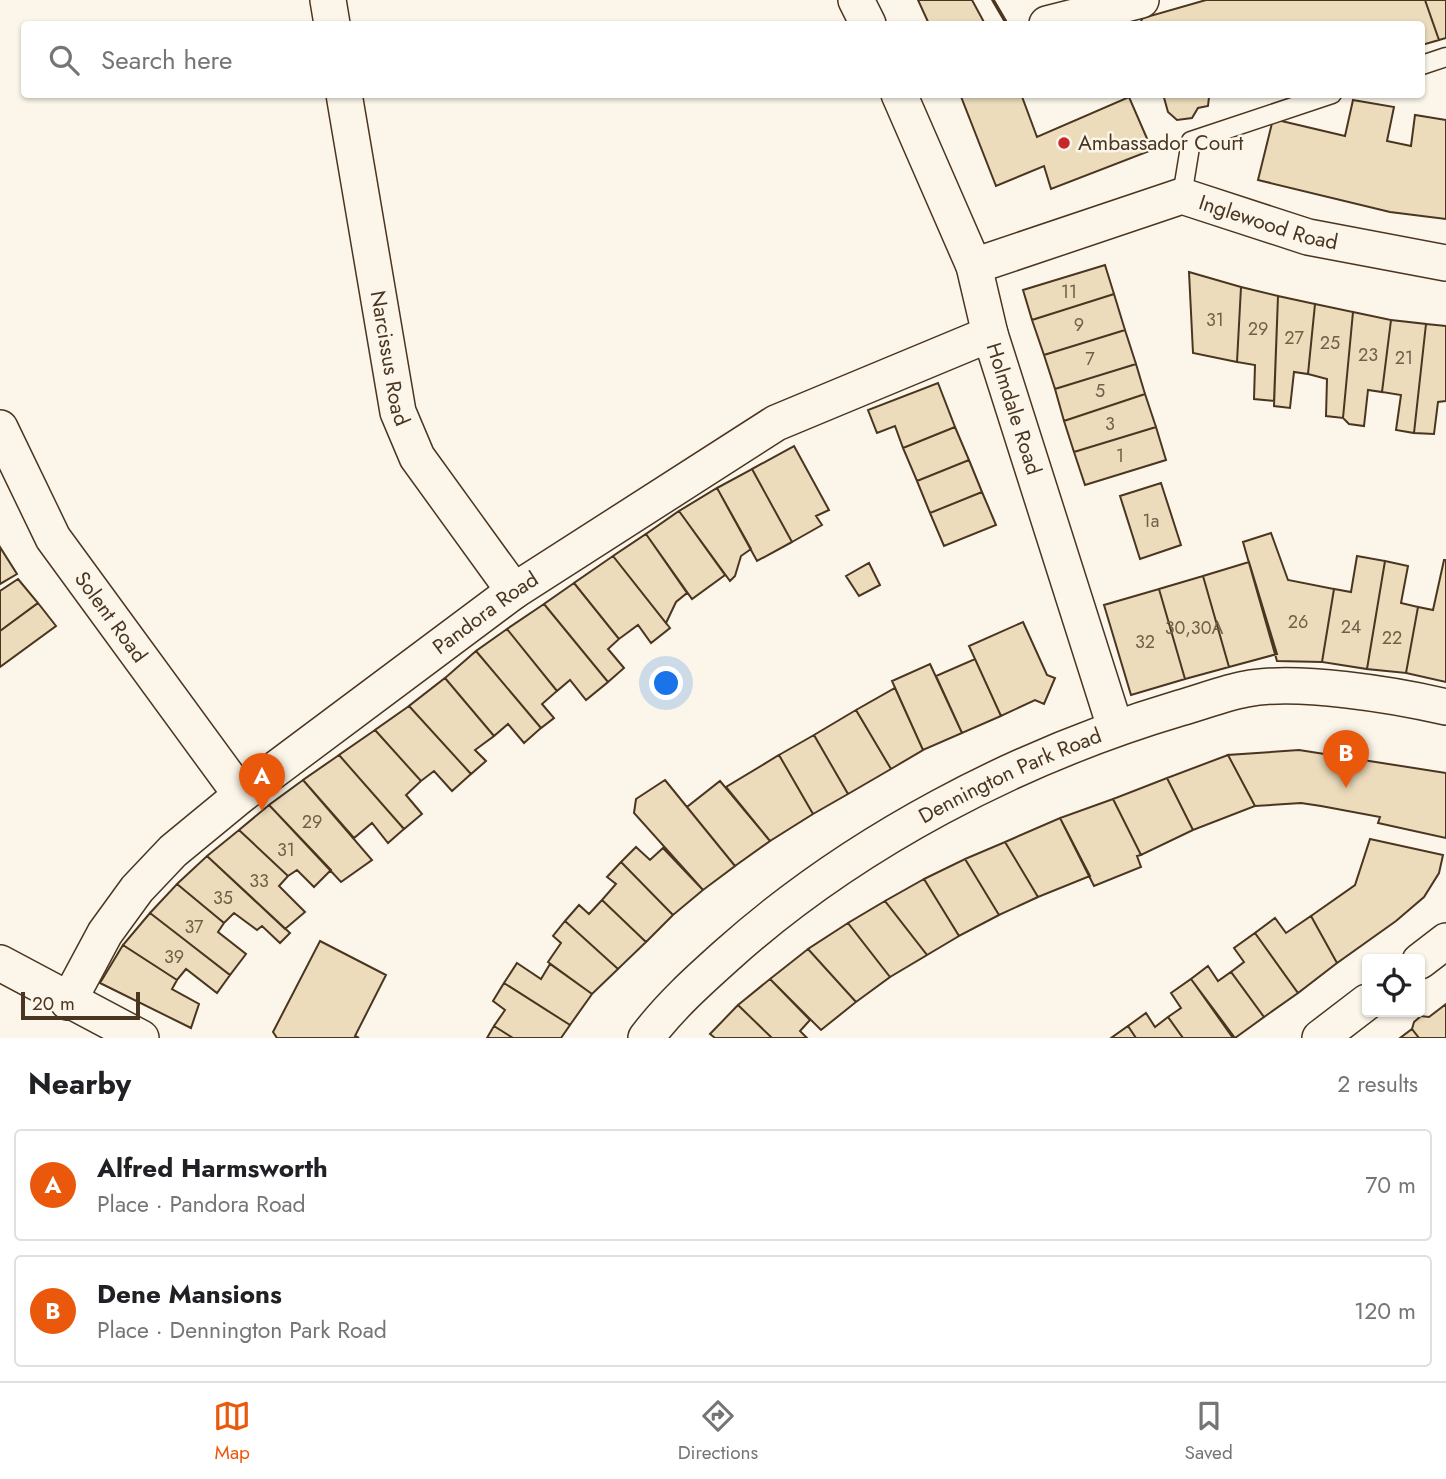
<!DOCTYPE html>
<meta charset="utf-8">
<style>
:root{--surface:#fff;--page:#f2f2f2;--text:#202124;--muted:#757577;--line:#e0e0e0;--accent:#ea580c}
body{margin:0;font-family:Jost,sans-serif;background:var(--page);color:var(--text)}
.controls{position:absolute;right:21px;bottom:21px;display:grid;overflow:hidden;border-radius:7px;box-shadow:0 2px 5px #0004}
.controls button{width:63px;height:63px;display:grid;place-items:center;padding:0;border:0;border-bottom:2px solid var(--line);background:var(--surface);color:var(--text);font:35px sans-serif}
.scale{position:absolute;left:21px;bottom:18px;width:119px;box-sizing:border-box;padding-left:7px;border:4px solid #4a3520;border-top:0;font-size:19px;line-height:24px;white-space:nowrap;color:#4a3520;-webkit-text-stroke:5px #fbf6e9;paint-order:stroke}
.you{position:absolute;left:667px;top:684px;width:24px;height:24px;margin:-18px;border:5px solid #fff;border-radius:50%;background:#1a73e8;box-shadow:0 0 0 10px #1a73e833}
.badge{display:grid;place-items:center;width:46px;height:46px;border-radius:50%;background:var(--accent);color:#fff;font-size:23px;font-weight:700}
.pin{position:absolute;translate:-50% -58px;filter:drop-shadow(0 2px 4px #0008)}
.pin::after{content:'';position:absolute;top:37px;width:24px;height:21px;background:inherit;clip-path:polygon(0 0,100% 0,50% 100%)}
.list{margin:0;padding:0;list-style:none}
h2{display:flex;justify-content:space-between;align-items:center;height:91px;margin:0;padding:0 28px;font-size:30px}
h2 small{font-size:23px;font-weight:400;color:var(--muted)}
.list li{display:grid;grid-template-columns:46px 1fr auto;gap:21px;align-items:center;box-sizing:border-box;height:112px;margin:0 14px 14px;padding:0 14px;border:2px solid var(--line);border-radius:7px}
.list b{display:block;font-size:26px;white-space:nowrap}
.list p{margin:0;font-size:23px;white-space:nowrap;color:var(--muted)}
.list em{font-size:23px;font-style:normal;color:var(--muted)}
.icon{flex:none;width:38px;height:38px;fill:none;stroke:currentColor;stroke-width:2;stroke-linecap:round;stroke-linejoin:round}
.map{position:relative;flex:none;width:1446px;height:1038px;overflow:hidden}
.search{position:absolute;background:var(--surface);box-shadow:0 2px 5px #0004;left:21px;right:21px;top:21px;height:77px;display:flex;align-items:center;gap:18px;box-sizing:border-box;padding:0 24px;border-radius:7px;color:var(--muted);font-size:26px}
.sheet{height:343px;background:var(--surface)}
nav{display:flex;justify-content:space-around;align-items:center;box-sizing:border-box;height:98px;border-top:2px solid var(--line);background:var(--surface);font-size:19px;color:var(--muted)}
nav a{display:grid;justify-items:center;gap:4px}
nav .on{color:var(--accent)}
.map>svg:first-child{display:block}
</style>
<div class="map">
<svg width="1446" height="1038" viewBox="0 0 1446 1038">
<rect width="100%" height="100%" fill="#fbf6e9"/>
<path fill="#ecdcbc" stroke="#4a3520" stroke-width="2" d="M918,0H972L985,24H929Z
M1206,0H1425L1439,40L1422,45V24H1139L1143,18Z
M1425,0H1446V38L1439,40Z
M960,94H1021L1037,137L1129,97L1152,150L1051,189L1044,166L996,186Z
M1163,94H1219L1209,97L1208,106L1198,108L1192,118L1177,120L1168,112Z
M1353,100L1394,107L1387,141L1411,146L1415,115L1446,120V219L1390,212L1258,180L1273,119L1345,136Z
M1105,265L1114,294L1032,320L1023,290Z
M1189,272L1241,287L1237,362L1193,353Z
M1241,287L1278,296L1274,401L1254,399L1255,365L1237,362Z
M1114,294L1125,330L1044,355L1032,320Z
M1278,296L1315,304L1308,374L1294,372L1290,408L1274,406Z
M1315,304L1353,312L1343,418L1326,416L1327,379L1308,374Z
M1353,312L1391,320L1382,392L1368,390L1364,426L1349,424L1343,418Z
M1391,320L1426,324L1414,433L1396,430L1401,395L1382,392Z
M1426,324L1446,326V401L1438,402L1434,434L1414,433Z
M1125,330L1136,364L1055,389L1044,355Z
M1136,364L1145,394L1064,421L1055,389Z
M938,383L955,427L903,448L895,426L877,433L868,410Z
M1145,394L1156,427L1074,452L1064,421Z
M955,427L969,460L917,481L903,448Z
M1156,427L1166,460L1085,485L1074,452Z
M794,446L829,510L816,516L822,525L792,542L752,469Z
M969,460L982,492L930,513L917,481Z
M752,469L792,542L757,561L717,488Z
M1161,483L1181,545L1140,559L1120,496Z
M717,488L751,549L741,556L735,576L730,581L679,511Z
M982,492L996,525L944,546L930,513Z
M679,511L725,575L692,599L646,534Z
M1271,533L1288,580L1334,589L1322,662L1277,661L1243,542Z
M646,534L687,593L676,602L666,623L613,556Z
M0,547L17,574L0,584Z
M613,556L670,628L651,643L638,625L619,639L574,583Z
M1357,556L1385,561L1367,669L1322,662L1334,589L1351,592Z
M1444,560H1446V682L1406,673L1418,607L1433,610Z
M1385,561L1408,566L1401,603L1418,607L1406,673L1367,669Z
M1249,562L1277,654L1229,667L1203,576Z
M869,563L880,585L859,596L846,576Z
M1203,576L1229,667L1185,679L1159,589Z
M18,579L38,603L0,631V591Z
M574,583L619,639L608,649L624,668L608,682L544,604Z
M1159,589L1185,679L1131,695L1104,605Z
M38,603L56,626L0,667V631Z
M544,604L608,682L586,700L570,680L557,691L507,629Z
M1023,622L1047,675L1055,678L1044,704L1035,700L1001,716L969,646Z
M507,629L557,691L542,704L554,718L541,728L476,651Z
M476,651L541,728L524,743L508,724L494,736L445,678Z
M975,659L1001,716L962,733L936,676Z
M930,664L962,733L923,750L892,681Z
M445,678L494,736L475,750L486,761L471,774L409,706Z
M895,688L923,750L891,769L856,710Z
M409,706L471,774L452,791L434,771L421,781L375,730Z
M856,710L891,769L848,794L814,735Z
M375,730L421,781L406,795L422,814L404,829L339,755Z
M814,735L848,794L813,814L779,755Z
M1299,750L1446,773V838L1378,823L1380,817L1321,806L1301,803L1255,806L1228,755Z
M339,755L404,829L388,843L372,823L354,838L303,780Z
M779,755L813,814L770,841L726,787Z
M1228,755L1255,806L1193,830L1167,778Z
M1167,778L1193,830L1141,855L1113,799Z
M303,780L372,860L341,882L269,805Z
M665,780L735,866L703,890L634,813L636,799Z
M720,781L770,841L735,866L687,807Z
M1113,799L1141,855L1137,856L1141,867L1094,886L1060,818Z
M269,805L331,870L314,887L297,870L288,876L239,830Z
M1060,818L1090,876L1038,897L1005,842Z
M239,830L288,876L279,886L305,912L285,929L207,856Z
M1370,839L1443,855L1439,873L1424,897L1396,921L1337,963L1311,916L1355,885Z
M1005,842L1038,897L999,915L965,859Z
M636,847L650,860L663,848L703,890L673,915L621,862Z
M207,856L290,933L280,943L262,926L257,930L234,913L224,923L177,884Z
M965,859L999,915L959,936L924,879Z
M621,862L673,915L646,942L602,900L616,884L607,877Z
M924,879L959,936L927,955L885,901Z
M177,884L224,923L218,932L246,954L230,975L150,913Z
M602,900L646,942L618,969L565,921L579,905L589,914Z
M885,901L927,955L890,977L848,923Z
M150,913L230,975L217,993L186,969L177,980L123,945Z
M1311,916L1337,963L1298,993L1255,933L1275,918L1286,933Z
M565,921L618,969L592,994L548,962L561,943L553,936Z
M848,923L890,977L856,1002L808,949Z
M1255,933L1298,993L1264,1017L1231,972L1244,962L1234,948Z
M320,941L386,975L355,1036L359,1038H277L273,1032Z
M123,945L177,980L172,989L199,1004L191,1028L100,983Z
M808,949L856,1002L821,1030L770,979Z
M517,963L541,979L550,964L592,994L570,1025L504,983Z
M1208,966L1218,981L1231,972L1264,1017L1235,1038L1191,979Z
M770,979L810,1020L800,1031L807,1038H772L738,1005Z
M1191,979L1201,993L1233,1038H1183L1168,1017L1181,1008L1171,993Z
M504,983L570,1025L561,1038H513L494,1026L505,1010L493,1001Z
M1446,1004V1038H1419L1412,1029L1414,1022L1421,1016L1429,1017Z
M738,1005L772,1038H715L710,1034Z
M1146,1013L1155,1027L1168,1017L1183,1038H1136L1128,1026Z
M494,1026L513,1038H487Z
M1128,1026L1136,1038H1111Z
M1412,1029L1419,1038H1400Z"/>
<g fill="none" stroke-linecap="round" stroke-linejoin="round">
<g stroke="#4a3520" stroke-width="21">
<path id="lane" d="M1422,65L1446,57
M1182,196L1191,141L1332,94"/>
</g>
<g stroke="#4a3520" stroke-width="38">
<g id="street">
<path d="M328,0L332,24"/>
<path d="M856,0L868,24"/>
<path d="M1047,24L1141,0"/>
<path id="s1" d="M344,94L398,412L417,457L514,591"/>
<path id="s2" d="M899,94L974,266L990,334L1115,727"/>
<path id="s3" d="M974,266L1182,196L1308,237L1446,263"/>
<path id="s4" d="M0,428L53,538L241,795"/>
<path d="M1420,961L1446,941"/>
<path d="M0,963L141,1038"/>
<path id="s5" d="M68,1002L105,933L137,889L173,851L241,795L514,591L776,423L990,334"/>
<path id="s6" d="M646,1038C670,1006 698,981 727,955C853,842 1018,756 1180,708C1202,702 1224,693 1246,689C1297,679 1395,695 1446,707"/>
<path d="M1320,1038L1367,1002"/>
</g>
</g>
<use href="#lane" stroke="#fbf6e9" stroke-width="18"/>
<use href="#street" stroke="#fbf6e9" stroke-width="35"/>
<path stroke="#4a3520" stroke-width="3.5" d="M993,0L1007,24"/>
</g>
<circle fill="#c62828" stroke="#fbf6e9" stroke-width="2.5" cx="1064" cy="143" r="7"/>
<g text-anchor="middle" dominant-baseline="central" stroke-width="5" stroke-linejoin="round" paint-order="stroke">
<g font-size="18" fill="#725f47">
<text x="1069" y="292">11</text>
<text x="1215" y="320">31</text>
<text x="1079" y="325">9</text>
<text x="1258" y="329">29</text>
<text x="1294" y="338">27</text>
<text x="1330" y="343">25</text>
<text x="1368" y="355">23</text>
<text x="1404" y="358">21</text>
<text x="1090" y="359">7</text>
<text x="1100" y="391">5</text>
<text x="1110" y="424">3</text>
<text x="1120" y="456">1</text>
<text x="1151" y="521">1a</text>
<text x="1298" y="622">26</text>
<text x="1351" y="627">24</text>
<text x="1194" y="628">30,30A</text>
<text x="1392" y="638">22</text>
<text x="1145" y="642">32</text>
<text x="312" y="822">29</text>
<text x="286" y="850">31</text>
<text x="259" y="881">33</text>
<text x="223" y="898">35</text>
<text x="194" y="927">37</text>
<text x="174" y="957">39</text>
</g>
<g font-size="21" fill="#4a3520" stroke="#fbf6e9" text-anchor="start">
<text x="1078" y="143">Ambassador Court</text>
</g>
<g font-size="21" fill="#4a3520" stroke="#fbf6e9">
<text stroke="none"><textPath href="#s3" startOffset="310">Inglewood Road</textPath></text>
<text stroke="none"><textPath href="#s1" startOffset="268">Narcissus Road</textPath></text>
<text stroke="none"><textPath href="#s2" startOffset="336">Holmdale Road</textPath></text>
<text stroke="none"><textPath href="#s5" startOffset="578">Pandora Road</textPath></text>
<text stroke="none"><textPath href="#s4" startOffset="220">Solent Road</textPath></text>
<text stroke="none"><textPath href="#s6" startOffset="453">Dennington Park Road</textPath></text>
</g>
</g>
</svg>
<div class="controls">
<button><svg class="icon" aria-label="locate" viewBox="0 0 24 24"><circle cx="12" cy="12" r="6"/><path d="M12 2v4M12 18v4M2 12h4M18 12h4"/></svg></button>
</div>
<div class="scale">20 m</div>
<div class="you"></div>
<div class="pin badge" style="left:262px;top:811px">A</div>
<div class="pin badge" style="left:1346px;top:788px">B</div>
<div class="search"><svg class="icon" aria-label="search" viewBox="0 0 24 24"><circle cx="10" cy="10" r="6"/><path d="M15 15l6 6"/></svg>Search here</div>
</div>
<section class="sheet">
<h2>Nearby<small>2 results</small></h2>
<ul class="list">
<li><span class="badge">A</span><div><b>Alfred Harmsworth</b><p>Place · Pandora Road</p></div><em>70 m</em></li>
<li><span class="badge">B</span><div><b>Dene Mansions</b><p>Place · Dennington Park Road</p></div><em>120 m</em></li>
</ul>
</section>
<nav>
<a class="on"><svg class="icon" aria-label="map" viewBox="0 0 24 24"><path d="M3 6l6-2 6 2 6-2v14l-6 2-6-2-6 2zM9 4v14M15 6v14"/></svg>Map</a>
<a><svg class="icon" aria-label="directions" viewBox="0 0 24 24"><path d="M12 3l9 9-9 9-9-9zM9 14v-3h6M13 9l2 2-2 2"/></svg>Directions</a>
<a><svg class="icon" aria-label="saved" viewBox="0 0 24 24"><path d="M7 4h10v16l-5-4-5 4z"/></svg>Saved</a>
</nav>
